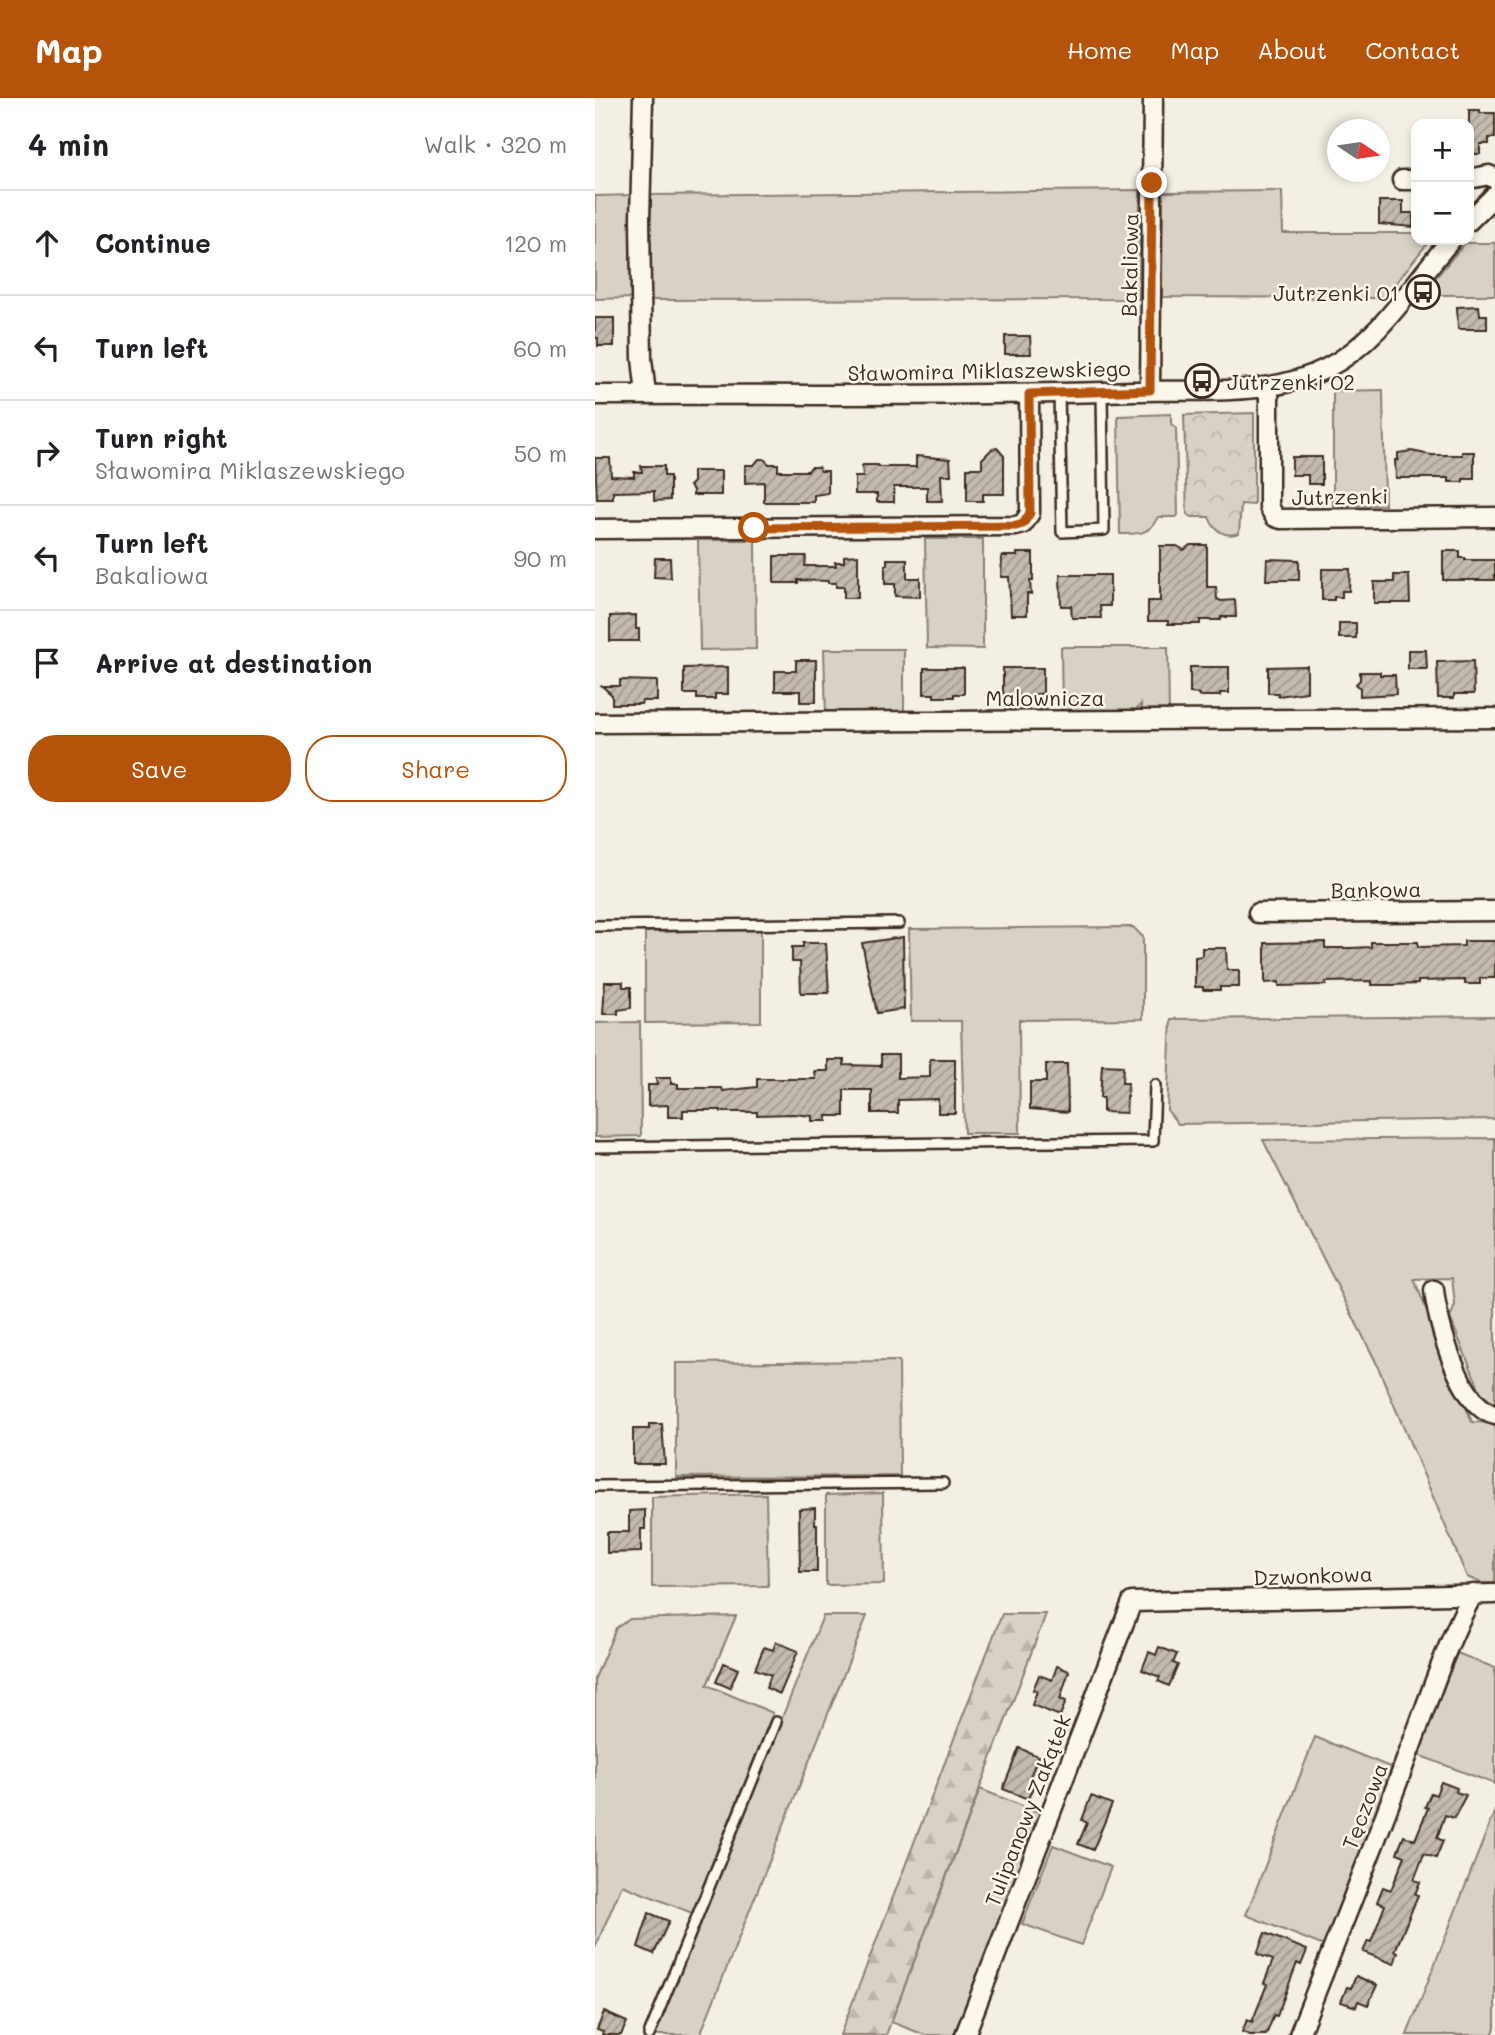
<!DOCTYPE html>
<meta charset="utf-8">
<style>
:root{--surface:#fff;--page:#f6f6f6;--text:#202124;--muted:#757577;--line:#e0e0e0;--accent:#b45309}
body{margin:0;font-family:Mali,sans-serif;background:var(--page);color:var(--text)}
.controls{position:absolute;right:21px;top:21px;display:grid;overflow:hidden;border-radius:14px;box-shadow:0 4px 10px #0003}
.controls button{width:63px;height:63px;display:grid;place-items:center;padding:0;border:0;border-bottom:2px solid var(--line);background:var(--surface);color:var(--text);font:35px sans-serif}
.compass{position:absolute;left:732px;top:21px;width:63px;height:63px;border-radius:50%;background:var(--surface);box-shadow:0 4px 10px #0003;rotate:103deg}
.stop{position:absolute;width:21px;height:21px;margin:-16px;border:5px solid #b45309;border-radius:50%;background:#fff}
.stop.end{background:#b45309;border-color:#fff;box-shadow:0 2px 7px #0008}
.list{margin:0;padding:0;list-style:none}
h2{display:flex;justify-content:space-between;align-items:center;height:91px;margin:0;padding:0 28px;font-size:30px}
h2 small{font-size:23px;font-weight:400;color:var(--muted)}
.list li{display:grid;grid-template-columns:46px 1fr auto;gap:21px;align-items:center;box-sizing:border-box;height:105px;padding:0 28px;border-top:2px solid var(--line)}
.list b{display:block;font-size:26px;white-space:nowrap}
.list p{margin:0;font-size:23px;white-space:nowrap;color:var(--muted)}
.list em{font-size:23px;font-style:normal;color:var(--muted)}
.actions{display:flex;gap:14px;padding:21px 28px}
.actions a{flex:1;padding:16px 0;border:2px solid var(--accent);border-radius:28px;text-align:center;font-size:24px;color:var(--accent)}
.actions .main{background:var(--accent);color:#fff}
.icon{flex:none;width:38px;height:38px;fill:none;stroke:currentColor;stroke-width:2;stroke-linecap:round;stroke-linejoin:round}
.map{position:relative;flex:none;width:900px;height:1937px;overflow:hidden}
header{display:flex;align-items:center;gap:42px;box-sizing:border-box;height:98px;padding:0 35px;background:var(--accent);color:#fff}
header strong{font-size:33px}
nav{display:flex;gap:38px;margin-inline-start:auto;font-size:24px}
main{display:flex}
aside{flex:1;background:var(--surface)}
.map>svg:first-child{display:block}
</style>
<header>
<strong>Map</strong>
<nav><a>Home</a><a>Map</a><a>About</a><a>Contact</a></nav>
</header>
<main>
<aside>
<h2>4 min<small>Walk · 320 m</small></h2>
<ul class="list">
<li><svg class="icon" aria-label="ahead" viewBox="0 0 24 24"><path d="M12 20V5M6 11l6-6 6 6"/></svg><div><b>Continue</b></div><em>120 m</em></li>
<li><svg class="icon" aria-label="left" viewBox="0 0 24 24"><path d="M17 20v-9H6M10 6l-5 5 5 5"/></svg><div><b>Turn left</b></div><em>60 m</em></li>
<li><svg class="icon" aria-label="right" viewBox="0 0 24 24"><path d="M7 20v-9h11M14 6l5 5-5 5"/></svg><div><b>Turn right</b><p>Sławomira Miklaszewskiego</p></div><em>50 m</em></li>
<li><svg class="icon" aria-label="left" viewBox="0 0 24 24"><path d="M17 20v-9H6M10 6l-5 5 5 5"/></svg><div><b>Turn left</b><p>Bakaliowa</p></div><em>90 m</em></li>
<li><svg class="icon" aria-label="arrive" viewBox="0 0 24 24"><path d="M6 21V4h12l-3 4 3 4H6"/></svg><div><b>Arrive at destination</b></div></li>
</ul>
<div class="actions"><a class="main">Save</a><a>Share</a></div>
</aside>
<div class="map">
<svg width="900" height="1937" viewBox="0 0 900 1937">
<defs>
<pattern id="forest-firs" width="22" height="20" patternUnits="userSpaceOnUse" patternTransform="scale(1.75)"><rect width="22" height="20" fill="#d8d1c6"/><path d="M5 1l3.5 6h-7zM16 11l3.5 6h-7z" fill="#bab4aa"/></pattern>
<pattern id="park-crowns" width="20" height="18" patternUnits="userSpaceOnUse" patternTransform="scale(1.75)"><rect width="20" height="18" fill="#d8d1c6"/><path d="M2 6a3 3 0 1 1 6 0M12 15a3 3 0 1 1 6 0" fill="none" stroke="#bab4aa"/></pattern>
<pattern id="building-hatch" width="6" height="6" patternUnits="userSpaceOnUse" patternTransform="scale(1.75)"><rect width="6" height="6" fill="#c3bbb0"/><path d="M-1 1l2-2M0 6l6-6M5 7l2-2" fill="none" stroke="#a0988f"/></pattern>
</defs>
<rect width="100%" height="100%" fill="#f3efe4"/>
<filter id="ink" filterUnits="userSpaceOnUse"><feTurbulence type="fractalNoise" baseFrequency=".0143" numOctaves="2"/><feDisplacementMap in="SourceGraphic" scale="14" xChannelSelector="R" yChannelSelector="G"/><feConvolveMatrix kernelMatrix="1 2 1 2 8 2 1 2 1" color-interpolation-filters="sRGB"/></filter>
<g filter="url(#ink)">
<path fill="#d8d1c6" stroke="#8a7e72" stroke-width="2" d="M545,92L544,201L53,202L56,97Z
M687,93L688,135H821V142H835L789,200L567,199L568,94Z
M40,97L38,200L0,201V98Z
M870,145H900V197H826Z
M788,292L790,407L738,408V293Z
M576,316V326L581,330L583,417L581,419H563C554,437 544,436 525,436L523,318Z
M330,441H388V551L332,550Z
M103,442H160L161,551L105,552Z
M466,549H573L574,616H547L546,606L536,617H467Z
M229,551H309V617L231,618Z
M538,829L548,839V921L424,922L425,1035H369L366,923H316L314,831Z
M166,831V924L50,925V834Z
M900,918V1021L583,1026L572,1012L576,921Z
M45,924L46,1038L0,1039V925Z
M900,1040V1307L886,1295L855,1220L860,1207L857,1180L819,1181L877,1324L900,1325V1485H886L872,1479L780,1262L668,1042Z
M304,1263L305,1378L81,1379V1265Z
M288,1395L289,1486L231,1487V1397Z
M171,1396L173,1488L57,1489V1399Z
M141,1518L112,1587L178,1615L97,1815L27,1787L0,1850V1580L21,1530L35,1521Z
M228,1518H272L105,1937H59Z
M862,1555L900,1570V1686L823,1657Z
M720,1639L798,1670L729,1848L651,1817Z
M385,1691L445,1715L359,1937H330L296,1924Z
M900,1712V1930L897,1937H812Z
M458,1747L516,1769L486,1847L427,1826Z"/>
<path fill="url(#forest-firs)" stroke="#8a7e72" stroke-width="2" d="M407,1516H451L291,1937H245Z"/>
<path fill="url(#park-crowns)" stroke="#8a7e72" stroke-width="2" d="M659,315V407L646,406L644,435C630,440 619,433 614,419H597L592,416L589,317Z"/>
<path fill="url(#building-hatch)" stroke="#3b2a1e" stroke-width="2" d="M874,12H885V15H900V40H894V46H885V56H874Z
M784,103H808V115H818V129L784,126Z
M884,208L885,217H892V231H863L862,209Z
M0,220H19V248H3V240H0Z
M410,238H435L436,256H410Z
M402,350L409,358V396H388V403H372V370H387V361L397,351Z
M816,353L836,357H867V354H879V381H868V384H854V380H801L800,362H803V355Z
M321,358L355,361L356,377H346L347,403H332V389H299V404H282V396H260V379H268L267,367H283L284,369H321Z
M697,359H727V386H713V377H697Z
M0,360H15L16,378L39,379V374H47L46,368H69V378H75V402L59,403V393L18,394V401H2Z
M164,361H169L174,366H183V373H213L216,369H223L226,373H233V395L219,397V404H169V384L150,385V367H159Z
M98,373H126V397H98V392L94,388L98,384Z
M595,447H612V489H621L622,501L626,503L640,502L641,519H626V522H605V526H573V523H553V503H565V448H582L589,452Z
M848,453H865V460H870V462H900V482H848Z
M422,455H438V483H435L436,496H432V517H416L414,479H406L407,458H422Z
M263,457V500H249V489H241V485H233V483L203,482V485H179V458H211L210,468H241L240,464H249V458Z
M60,460H75L76,480L59,479Z
M292,461H312V480H325V499L300,498V486H290V467H292Z
M672,461L704,462V482H671Z
M727,471H755L754,493H747V499H739V502H727Z
M465,477H515V508H505L506,520H477L476,508H466Z
M799,477H814L815,505H779V484H799Z
M41,517V531H44V543H15V518Z
M744,525H761V540H744Z
M813,552H831L832,571H813Z
M201,562H221V604H205V593H180V573H201Z
M878,563L879,596H859V600H843L842,564Z
M712,568V594L683,598V595H673V569Z
M133,569V596H120V601H102V596H89V570Z
M595,569H634V595H625V598H604V596L595,595Z
M329,570H369V596H359V599H339V596H329Z
M408,570H448V596H438V599L408,596Z
M765,574H785V577H800L801,596L765,598V590L761,586L765,582Z
M25,582L62,583V603H47L46,606H17V597L7,588H25Z
M308,839L309,911L282,915L267,845Z
M869,843H900V880H885V886H870V882L823,883V886L796,887H777V883L731,884V887L684,888V884L670,885V845L730,844V850H756L776,849V844H823V849L869,848Z
M208,845H231L234,895H206L205,864H197V849H208Z
M607,850H631L632,872H644V889H625V892H608V889H600V859L607,858Z
M10,884H28V889H36V910L23,912V916H8Z
M286,957H303V980L335,979V961H360V1015H343V1001L303,1002V1015H277V992H249V1018H232V1023H217V1018L199,1016L162,1017V1014H126V1012H88V1019H73V1007L53,1008V987H62L61,980H76V986H83V990H127L128,993L162,989V981H221L220,973H233V962H249V967L286,968Z
M451,966H472L473,1014L435,1011V984H451Z
M507,967L528,968L527,985H533L531,1015L508,1014V1000H505Z
M54,1326H67L70,1366H38V1331H54Z
M220,1410V1426H222V1474H205L204,1411Z
M50,1412V1431H46V1454L12,1455V1434H34V1413Z
M181,1544L203,1553L185,1596L171,1590L176,1577L160,1571L169,1549L178,1552Z
M564,1549L582,1556L578,1565L583,1567L574,1588L563,1583L565,1579L547,1572L554,1554L561,1557Z
M129,1565L143,1571L135,1590L121,1584Z
M462,1568L474,1573L465,1601L471,1603L465,1618L437,1607L442,1593L438,1592L444,1577L457,1582Z
M424,1650L443,1658L434,1682L440,1684L433,1701L408,1691Z
M846,1684L862,1690L861,1694L871,1697L859,1720L850,1717L842,1740L848,1743L841,1760L829,1756L819,1782L825,1784L820,1796L823,1797L800,1853L803,1854L799,1866L768,1854L773,1843L776,1844L790,1807L782,1804L788,1789L796,1792L810,1758L802,1755L809,1738L820,1742L833,1710L830,1709L836,1695L841,1697Z
M496,1698L517,1706L498,1752L483,1746L492,1725L487,1722Z
M54,1815L74,1823L59,1856L43,1849Z
M670,1835L712,1852L706,1867L702,1865L682,1918L679,1917L671,1937H655L647,1934L652,1922L657,1924L672,1886L669,1885L678,1862L662,1856Z
M761,1878L782,1887L773,1907L763,1903L761,1909L746,1904L752,1889L756,1890Z
M9,1914L32,1924L26,1937H7L8,1934L2,1932Z"/>
<g fill="none" stroke-linecap="round" stroke-linejoin="round">
<g stroke="#3b2a1e" stroke-width="14">
<path id="service" d="M464,295L467,434L509,432L507,294
M0,828L304,825
M0,1049L558,1043L560,987
M0,1388L348,1385
M54,1937L181,1624"/>
</g>
<g stroke="#3b2a1e" stroke-width="23">
<path id="minor" d="M48,0L45,121L47,261L51,296
M874,81L894,77L900,81
M807,82H821
M874,123L900,97
M674,289V409L680,419L686,421L900,419
M555,292L558,0
M0,297C180,296 360,299 539,293C603,291 674,300 732,270C786,242 817,186 856,142
M0,431L421,428L428,426L435,415L434,296
M0,625L900,620
M663,815L900,813
M839,1192C842,1223 865,1310 900,1317
M370,1937L537,1504L900,1496
M704,1937C740,1844 778,1752 812,1659C833,1604 850,1548 878,1496"/>
</g>
<use href="#service" stroke="#fbf7ec" stroke-width="9"/>
<use href="#minor" stroke="#fbf7ec" stroke-width="18"/>
</g>
</g>
<g fill="none" stroke-linecap="round" stroke-linejoin="round" filter="url(#ink)">
<path stroke="#b45309" stroke-width="9" d="M159,430L421,428L428,426L435,415L434,296L555,292L557,85"/>
</g>
<defs>
<g id="bus-ring" transform="scale(1.75)"><circle r="9.5" fill="#fbf7ec" stroke="#3b2a1e" stroke-width="1.5"/><path d="M-5-6H5V4H4V6H2V4H-2V6H-4V4H-5ZM-3.5-4V0h7V-4ZM-3.5 1.2v1.5H-2V1.2ZM2 1.2v1.5H3.5V1.2Z" fill="#3b2a1e"/></g>
</defs>
<g fill-rule="evenodd">
<use href="#bus-ring" x="828" y="194"/>
<use href="#bus-ring" x="607" y="283"/>
</g>
<g text-anchor="middle" dominant-baseline="central" stroke-width="5" stroke-linejoin="round" paint-order="stroke">
<g font-size="21" fill="#3b2a1e" stroke="#fbf7ec">
<text transform="translate(534 167) rotate(-89)">Bakaliowa</text>
<text transform="translate(394 272) rotate(-1)">Sławomira Miklaszewskiego</text>
<text transform="translate(745 398) rotate(-1)">Jutrzenki</text>
<text x="450" y="599">Malownicza</text>
<text transform="translate(781 791) rotate(-1)">Bankowa</text>
<text transform="translate(718 1477) rotate(-2)">Dzwonkowa</text>
<text transform="translate(769 1708) rotate(-69)">Tęczowa</text>
<text transform="translate(432 1712) rotate(-69)">Tulipanowy Zakątek</text>
</g>
<g font-size="21" fill="#3b2a1e" stroke="#fbf7ec" text-anchor="end">
<text x="804" y="194">Jutrzenki 01</text>
<text x="632" y="283" text-anchor="start">Jutrzenki 02</text>
</g>
</g>
</svg>
<div class="controls">
<button>+</button>
<button>−</button>
</div>
<svg class="compass" viewBox="-18 -18 36 36"><path d="M0-13l5 13h-10z" fill="#e53935"/><path d="M0 13l5-13h-10z" fill="#757577"/></svg>
<div class="stop" style="left:159px;top:430px"></div>
<div class="stop end" style="left:557px;top:85px"></div>
</div>
</main>
